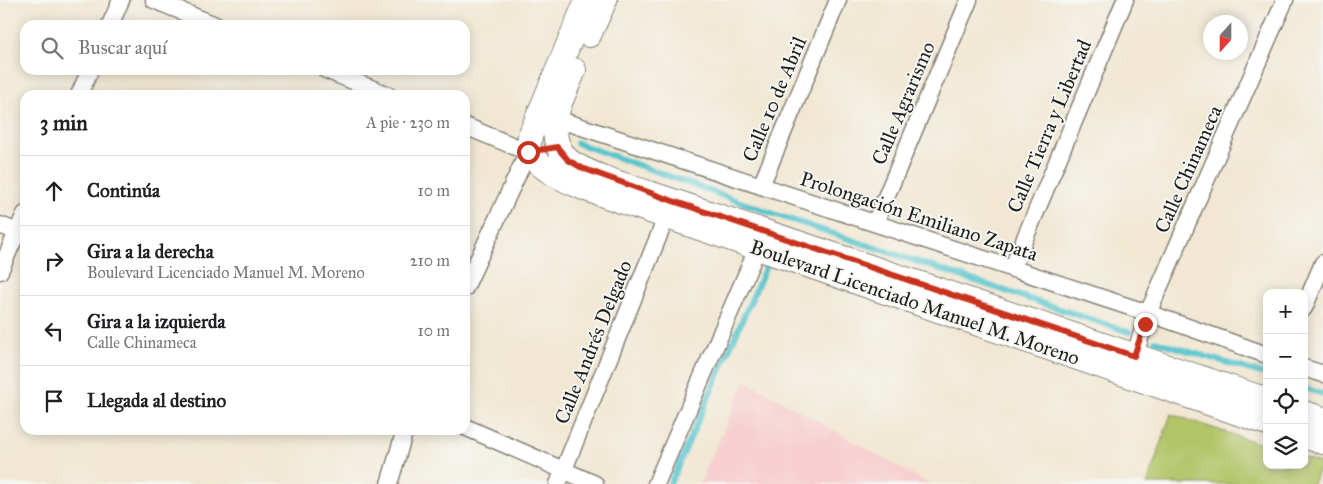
<!DOCTYPE html>
<html lang="es">
<meta charset="utf-8">
<style>
:root{--surface:#fff;--page:#f6f6f6;--text:#202124;--muted:#757577;--line:#e0e0e0}
body{margin:0;font-family:"IM FELL Great Primer",serif;background:var(--page);color:var(--text)}
.controls{position:absolute;right:15px;bottom:15px;display:grid;overflow:hidden;border-radius:10px;box-shadow:0 2px 12px #0003}
.controls button{width:45px;height:45px;display:grid;place-items:center;padding:0;border:0;border-bottom:1px solid var(--line);background:var(--surface);color:var(--text);font:25px sans-serif}
.compass{position:absolute;left:1203px;top:15px;width:45px;height:45px;border-radius:50%;background:var(--surface);box-shadow:0 2px 12px #0003;rotate:201deg}
.stop{position:absolute;width:15px;height:15px;margin:-11px;border:4px solid #c8321e;border-radius:50%;background:#fff}
.stop.end{background:#c8321e;border-color:#fff;box-shadow:0 1px 5px #0008}
.list{margin:0;padding:0;list-style:none}
h2{display:flex;justify-content:space-between;align-items:center;height:65px;margin:0;padding:0 20px;font-size:21px}
h2 small{font-size:16px;font-weight:400;color:var(--muted)}
.list li{display:grid;grid-template-columns:32px 1fr auto;gap:15px;align-items:center;box-sizing:border-box;height:70px;padding:0 20px;border-top:1px solid var(--line)}
.list b{display:block;font-size:19px;white-space:nowrap}
.list p{margin:0;font-size:16px;white-space:nowrap;color:var(--muted)}
.list em{font-size:16px;font-style:normal;color:var(--muted)}
.icon{flex:none;width:28px;height:28px;fill:none;stroke:currentColor;stroke-width:2;stroke-linecap:round;stroke-linejoin:round}
.map{position:relative;flex:none;width:1323px;height:484px;overflow:hidden}
.search{position:absolute;background:var(--surface);box-shadow:0 2px 12px #0003;left:20px;top:20px;width:450px;height:55px;display:flex;align-items:center;gap:12px;box-sizing:border-box;padding:0 18px;border-radius:15px;color:var(--muted);font-size:19px}
.panel{position:absolute;background:var(--surface);box-shadow:0 2px 12px #0003;left:20px;top:90px;width:450px;height:345px;border-radius:15px}
.map>svg:first-child{display:block}
</style>
<div class="map">
<svg width="1323" height="484" viewBox="0 0 1323 484">
<rect width="100%" height="100%" fill="#f6f6f2"/>
<filter id="ink" filterUnits="userSpaceOnUse"><feTurbulence type="fractalNoise" baseFrequency=".02" numOctaves="2"/><feDisplacementMap in="SourceGraphic" scale="10" xChannelSelector="R" yChannelSelector="G"/><feConvolveMatrix kernelMatrix="1 2 1 2 8 2 1 2 1" color-interpolation-filters="sRGB"/></filter>
<filter id="wash" filterUnits="userSpaceOnUse"><feTurbulence type="fractalNoise" baseFrequency=".0096" numOctaves="4" result="noise"/><feDisplacementMap in="SourceGraphic" scale="20" xChannelSelector="R" yChannelSelector="G"/><feGaussianBlur stdDeviation="1.12" result="paint"/><feColorMatrix in="noise" values="0 0 0 0 0 0 0 0 0 0 0 0 0 0 0 0 0 1.4 0 .05"/><feComposite in="paint" operator="in"/></filter>
<g filter="url(#wash)">
<rect width="100%" height="100%" fill="#f1e7d2"/>
<path fill="#f7cfd0" d="M745,380L929,484H700Z"/>
<path fill="#b2c467" stroke="#677042" d="M1171,414L1267,446V465H1304V458L1321,463L1313,484H1147Z"/>
<g fill="none" stroke-linecap="round" stroke-linejoin="round">
<path stroke="#57c4ce" stroke-width="6" d="M577,143L774,214L1129,332
M1155,341L1267,375
M1304,388L1323,394
M670,484L767,264"/>
</g>
</g>
<g filter="url(#ink)">
<g fill="none" stroke-linecap="round" stroke-linejoin="round">
<g stroke="#868277" stroke-width="19">
<path id="street" d="M154,0L215,25
M110,25L121,0
M326,70L388,95
M79,95L90,70
M548,116L1148,313L1267,355
M465,126L528,152
M761,186L838,0
M875,223L969,0
M0,225L25,235
M1012,269L1125,0
M0,271L25,214
M465,288L528,152
M1304,308L1323,263
M1132,364L1148,313L1285,0
M1304,368L1323,374
M465,427L595,484
M389,484L405,430
M558,484L670,208
M656,484L758,247"/>
</g>
<g stroke="#868277" stroke-width="26">
<path id="secondary" d="M587,0L530,136L528,152C544,172 563,179 586,189L1267,423
M589,35L605,0
M574,70C567,88 554,110 555,129C555,141 559,152 568,160C588,176 647,192 673,201L1267,400
M1304,413L1323,419
M1304,436L1323,442"/>
</g>
<use href="#street" stroke="#fff" stroke-width="16"/>
<use href="#secondary" stroke="#fff" stroke-width="24"/>
</g>
</g>
<g fill="none" stroke-linecap="round" stroke-linejoin="round" filter="url(#ink)">
<path stroke="#c8321e" stroke-width="6" d="M528,152L557,147L568,160L582,168L673,201L1134,356L1145,324"/>
</g>
<g text-anchor="middle" dominant-baseline="central" stroke-width="4" stroke-linejoin="round" paint-order="stroke">
<g font-size="20" fill="#1c1c1c" stroke="#f6f6f2">
<text transform="translate(774 99) rotate(-67)">Calle 10 de Abril</text>
<text transform="translate(903 103) rotate(-67)">Calle Agrarismo</text>
<text transform="translate(1049 126) rotate(-67)">Calle Tierra y Libertad</text>
<text transform="translate(1188 169) rotate(-66)">Calle Chinameca</text>
<text transform="translate(919 216) rotate(18)">Prolongación Emiliano Zapata</text>
<text transform="translate(915 302) rotate(19)">Boulevard Licenciado Manuel M. Moreno</text>
<text transform="translate(593 342) rotate(-68)">Calle Andrés Delgado</text>
</g>
</g>
</svg>
<div class="controls">
<button>+</button>
<button>−</button>
<button><svg class="icon" aria-label="locate" viewBox="0 0 24 24"><circle cx="12" cy="12" r="6"/><path d="M12 2v4M12 18v4M2 12h4M18 12h4"/></svg></button>
<button><svg class="icon" aria-label="layers" viewBox="0 0 24 24"><path d="M12 4l9 5-9 5-9-5zM3 14l9 5 9-5"/></svg></button>
</div>
<svg class="compass" viewBox="-18 -18 36 36"><path d="M0-13l5 13h-10z" fill="#e53935"/><path d="M0 13l5-13h-10z" fill="#757577"/></svg>
<div class="stop" style="left:528px;top:152px"></div>
<div class="stop end" style="left:1145px;top:324px"></div>
<div class="search"><svg class="icon" aria-label="search" viewBox="0 0 24 24"><circle cx="10" cy="10" r="6"/><path d="M15 15l6 6"/></svg>Buscar aquí</div>
<section class="panel">
<h2>3 min<small>A pie · 230 m</small></h2>
<ul class="list">
<li><svg class="icon" aria-label="ahead" viewBox="0 0 24 24"><path d="M12 20V5M6 11l6-6 6 6"/></svg><div><b>Continúa</b></div><em>10 m</em></li>
<li><svg class="icon" aria-label="right" viewBox="0 0 24 24"><path d="M7 20v-9h11M14 6l5 5-5 5"/></svg><div><b>Gira a la derecha</b><p>Boulevard Licenciado Manuel M. Moreno</p></div><em>210 m</em></li>
<li><svg class="icon" aria-label="left" viewBox="0 0 24 24"><path d="M17 20v-9H6M10 6l-5 5 5 5"/></svg><div><b>Gira a la izquierda</b><p>Calle Chinameca</p></div><em>10 m</em></li>
<li><svg class="icon" aria-label="arrive" viewBox="0 0 24 24"><path d="M6 21V4h12l-3 4 3 4H6"/></svg><div><b>Llegada al destino</b></div></li>
</ul>
</section>
</div>
